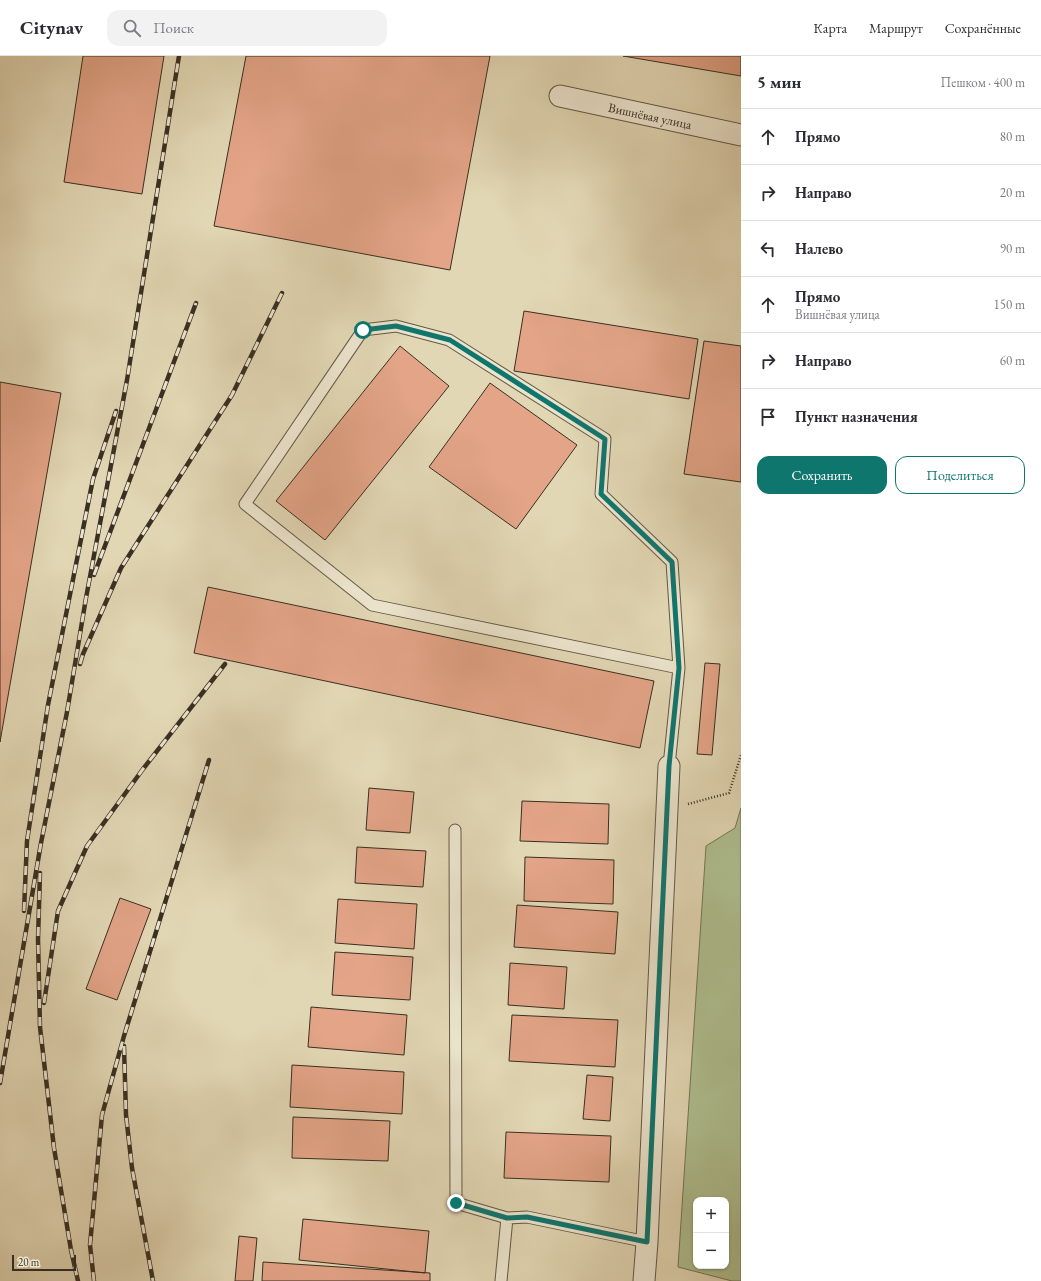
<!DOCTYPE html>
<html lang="ru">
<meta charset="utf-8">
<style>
:root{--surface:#fff;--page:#f2f2f3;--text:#2b2b33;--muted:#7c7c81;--line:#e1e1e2;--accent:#0f766e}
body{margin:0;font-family:"EB Garamond",serif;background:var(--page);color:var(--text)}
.controls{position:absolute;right:12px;bottom:12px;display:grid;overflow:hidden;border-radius:8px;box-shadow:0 1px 3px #0004}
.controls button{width:36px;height:36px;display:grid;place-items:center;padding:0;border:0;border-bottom:1px solid var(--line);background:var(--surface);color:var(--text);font:20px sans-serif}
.scale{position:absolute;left:12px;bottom:10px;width:64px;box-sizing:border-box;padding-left:4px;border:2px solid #392f23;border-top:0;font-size:11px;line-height:14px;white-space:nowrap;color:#392f23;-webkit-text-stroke:3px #ece5ce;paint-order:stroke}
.stop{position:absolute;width:12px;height:12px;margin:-9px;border:3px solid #0f766e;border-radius:50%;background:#fff}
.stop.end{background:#0f766e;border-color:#fff;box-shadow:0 1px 4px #0008}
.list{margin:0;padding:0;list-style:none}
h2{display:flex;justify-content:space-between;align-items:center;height:52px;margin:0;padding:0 16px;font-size:17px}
h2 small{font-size:13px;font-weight:400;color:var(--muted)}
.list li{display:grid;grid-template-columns:26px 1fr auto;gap:12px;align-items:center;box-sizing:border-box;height:56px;padding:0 16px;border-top:1px solid var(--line)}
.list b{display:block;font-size:15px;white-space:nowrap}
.list p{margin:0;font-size:13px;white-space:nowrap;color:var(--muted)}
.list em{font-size:13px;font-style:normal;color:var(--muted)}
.actions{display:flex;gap:8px;padding:12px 16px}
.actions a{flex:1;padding:9px 0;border:1px solid var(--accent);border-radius:12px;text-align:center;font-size:14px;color:var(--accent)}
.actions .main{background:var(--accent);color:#fff}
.icon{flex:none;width:22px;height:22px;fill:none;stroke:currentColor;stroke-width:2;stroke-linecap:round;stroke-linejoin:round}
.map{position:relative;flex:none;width:741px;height:1225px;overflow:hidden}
header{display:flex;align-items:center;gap:24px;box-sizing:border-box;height:56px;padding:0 20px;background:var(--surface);border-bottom:1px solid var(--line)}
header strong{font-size:19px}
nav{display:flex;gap:22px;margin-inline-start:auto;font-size:14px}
.search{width:280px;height:36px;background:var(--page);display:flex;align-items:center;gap:10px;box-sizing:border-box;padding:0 14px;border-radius:12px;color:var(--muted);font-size:15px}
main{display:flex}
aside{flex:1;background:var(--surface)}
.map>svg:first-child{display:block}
</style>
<header>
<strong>Citynav</strong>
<div class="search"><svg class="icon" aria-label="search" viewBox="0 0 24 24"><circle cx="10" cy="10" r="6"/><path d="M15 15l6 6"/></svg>Поиск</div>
<nav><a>Карта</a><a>Маршрут</a><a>Сохранённые</a></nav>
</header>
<main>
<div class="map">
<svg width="741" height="1225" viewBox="0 0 741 1225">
<rect width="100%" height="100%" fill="#e2d7b4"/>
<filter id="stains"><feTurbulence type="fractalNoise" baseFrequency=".005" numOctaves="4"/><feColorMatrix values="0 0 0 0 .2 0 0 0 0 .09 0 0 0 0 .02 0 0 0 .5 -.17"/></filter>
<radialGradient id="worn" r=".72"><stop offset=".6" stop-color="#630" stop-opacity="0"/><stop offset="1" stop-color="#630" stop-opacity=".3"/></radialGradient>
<path fill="#afbf90" stroke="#74775a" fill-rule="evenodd" d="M741,752V1225H732L678,1211L706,790L735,772ZM696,1144H726V1210H696Z"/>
<path fill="#e3a487" stroke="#392f23" d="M83,0H164L142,138L64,126Z
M246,0H490L450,214L214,170Z
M623,0H741V20Z
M524,255L698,283L689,343L514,315Z
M704,285L741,290V426L684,418Z
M400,290L449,330L325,484L276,445Z
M0,326L61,337L0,686Z
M490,327L577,389L516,473L429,411Z
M208,531L654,625L640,692L194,597Z
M705,607L720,608L712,699L697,698Z
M369,732L414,736L410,777L366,774Z
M522,745L609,748L608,788L520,785Z
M357,791L426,795L423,831L355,827Z
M525,801L614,804L613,848L524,845Z
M120,842L151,853L117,944L86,933Z
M338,843L417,848L414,893L335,887Z
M517,849L618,856L615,898L514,891Z
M335,896L413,901L410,944L332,939Z
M510,907L567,911L564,953L508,949Z
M311,951L407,959L404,999L308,991Z
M512,959L618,964L615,1011L509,1005Z
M292,1009L404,1016L402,1058L290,1051Z
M587,1019L613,1021L610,1065L583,1063Z
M293,1061L390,1065L388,1105L292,1102Z
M506,1076L611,1080L609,1126L504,1122Z
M303,1163L429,1175L425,1217L299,1204Z
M239,1180L257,1182L253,1225H235Z
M263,1206L430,1217V1225H262Z"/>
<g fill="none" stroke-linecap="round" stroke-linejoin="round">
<g stroke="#635947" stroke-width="13">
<path id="service" d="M669,710L679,612L672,506L601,438L605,383L449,284L396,270L363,274L245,448L372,549L679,612
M455,774L456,1147L507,1162
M501,1225L507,1162L527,1161L647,1186"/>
</g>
<g stroke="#635947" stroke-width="23">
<path id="minor" d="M560,40L741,79
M644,1225L647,1186L669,710"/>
</g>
<path stroke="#392f23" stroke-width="2.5" stroke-dasharray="1 2" stroke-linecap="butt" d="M688,748L729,737L741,699"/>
<use href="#service" stroke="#ece5ce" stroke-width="11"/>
<use href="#minor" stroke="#ece5ce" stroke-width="21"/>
<g stroke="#392f23" stroke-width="4.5">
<path id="rail" d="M94,519L196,247
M80,608L83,598L121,512L232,339L282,237
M40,817L38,883L40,971L54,1092L71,1194L78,1225
M24,855L27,785L48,649L93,423L116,355
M44,947L58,855L87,790L143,713L225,608
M124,990L126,1059L132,1112L153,1225
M0,1027L41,787L67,656L86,542L127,324L179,0
M94,1225L90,1189L102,1059L124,980L209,704"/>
</g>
<use href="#rail" stroke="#ece5ce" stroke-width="3" stroke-dasharray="9" stroke-linecap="butt"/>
</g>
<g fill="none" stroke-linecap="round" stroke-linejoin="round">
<path stroke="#0f766e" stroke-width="5" d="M363,274L396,270L450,284L605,383L601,438L672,506L679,612L669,710L647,1186L527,1161L507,1162L456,1147"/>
</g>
<g text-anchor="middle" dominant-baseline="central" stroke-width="3" stroke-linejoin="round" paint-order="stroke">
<g font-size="13" fill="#392f23" stroke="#ece5ce">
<text transform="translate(650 60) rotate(12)">Вишнёвая улица</text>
</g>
</g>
<rect width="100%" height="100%" filter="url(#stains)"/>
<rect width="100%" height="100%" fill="url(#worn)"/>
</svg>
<div class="controls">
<button>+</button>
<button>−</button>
</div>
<div class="scale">20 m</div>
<div class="stop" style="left:363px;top:274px"></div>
<div class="stop end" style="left:456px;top:1147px"></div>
</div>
<aside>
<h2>5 мин<small>Пешком · 400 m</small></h2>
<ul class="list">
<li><svg class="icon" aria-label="ahead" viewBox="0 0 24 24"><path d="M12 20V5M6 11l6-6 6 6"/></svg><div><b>Прямо</b></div><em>80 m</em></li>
<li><svg class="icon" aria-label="right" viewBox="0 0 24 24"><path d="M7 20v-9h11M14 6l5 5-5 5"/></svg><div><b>Направо</b></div><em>20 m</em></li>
<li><svg class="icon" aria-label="left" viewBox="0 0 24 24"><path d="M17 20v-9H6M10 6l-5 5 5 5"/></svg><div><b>Налево</b></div><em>90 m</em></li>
<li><svg class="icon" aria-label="ahead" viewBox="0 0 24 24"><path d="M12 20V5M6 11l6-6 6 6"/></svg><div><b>Прямо</b><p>Вишнёвая улица</p></div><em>150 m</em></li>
<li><svg class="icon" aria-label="right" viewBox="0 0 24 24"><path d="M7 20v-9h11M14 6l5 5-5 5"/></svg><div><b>Направо</b></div><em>60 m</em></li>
<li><svg class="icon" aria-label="arrive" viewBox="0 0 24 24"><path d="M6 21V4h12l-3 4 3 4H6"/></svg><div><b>Пункт назначения</b></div></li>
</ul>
<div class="actions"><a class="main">Сохранить</a><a>Поделиться</a></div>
</aside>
</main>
